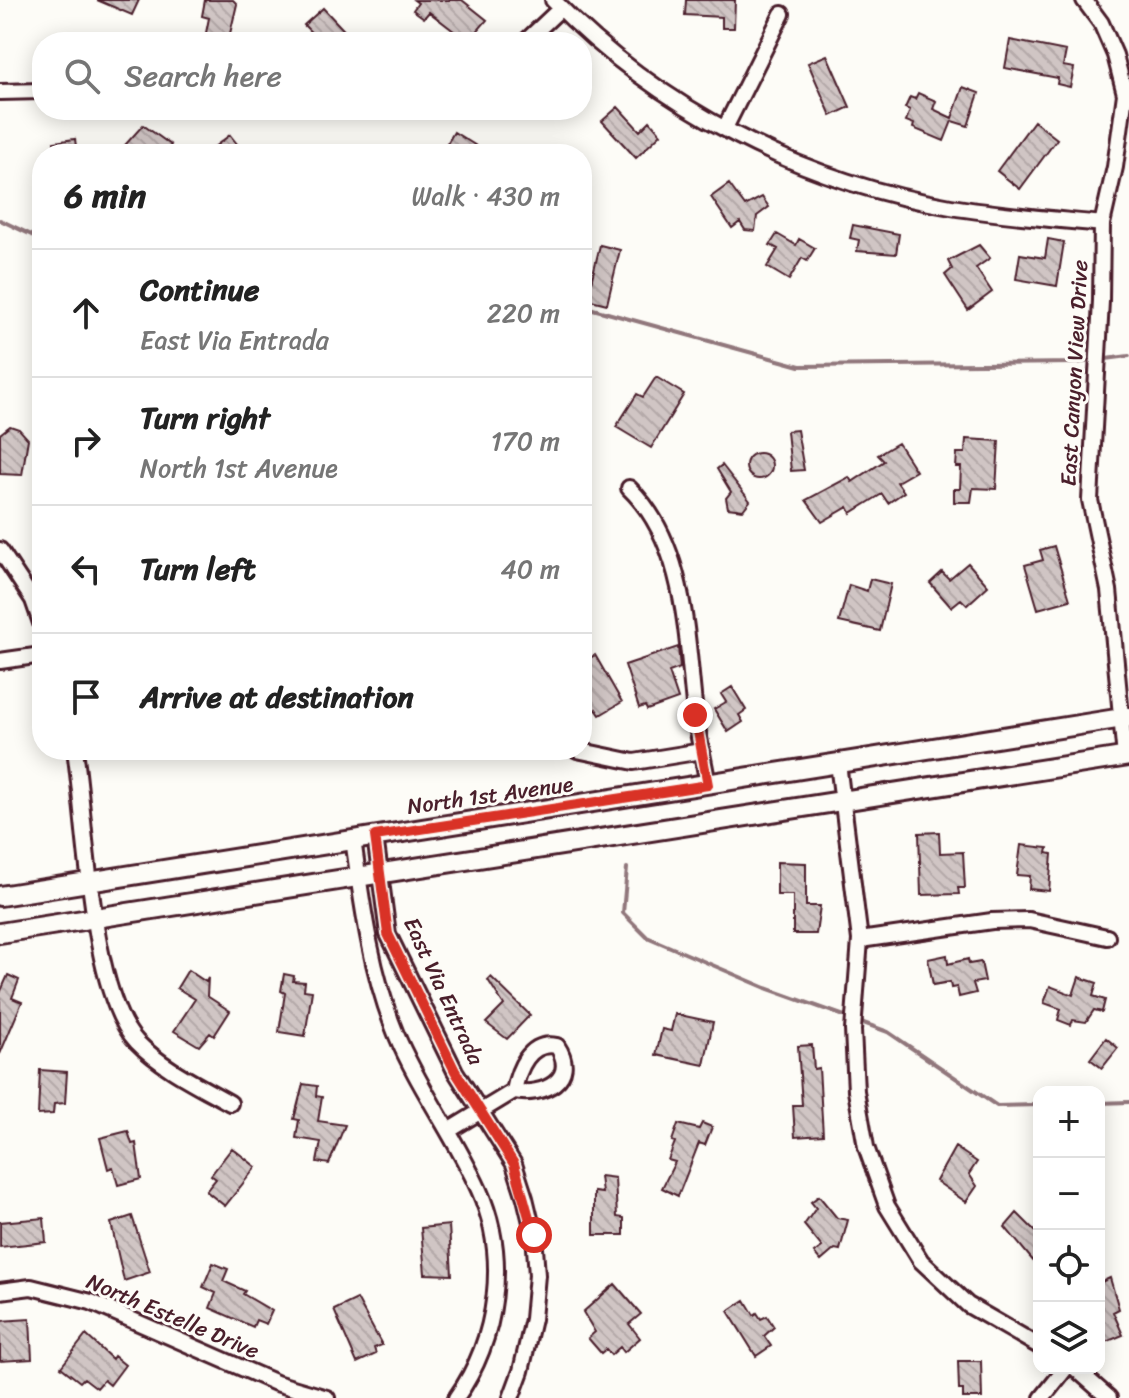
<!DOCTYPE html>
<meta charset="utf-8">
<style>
:root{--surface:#fff;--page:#f2f2f2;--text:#222;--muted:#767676;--line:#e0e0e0}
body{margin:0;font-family:Sriracha,sans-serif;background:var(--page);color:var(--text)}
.controls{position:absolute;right:24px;bottom:24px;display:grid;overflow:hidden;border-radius:16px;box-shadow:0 4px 20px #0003}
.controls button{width:72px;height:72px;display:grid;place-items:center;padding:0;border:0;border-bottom:2px solid var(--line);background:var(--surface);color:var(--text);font:40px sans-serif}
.stop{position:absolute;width:24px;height:24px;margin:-18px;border:6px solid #d93025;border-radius:50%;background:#fff}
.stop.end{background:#d93025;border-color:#fff;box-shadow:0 2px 8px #0008}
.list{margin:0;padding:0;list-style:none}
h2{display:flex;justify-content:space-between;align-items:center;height:104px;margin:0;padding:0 32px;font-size:34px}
h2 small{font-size:26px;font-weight:400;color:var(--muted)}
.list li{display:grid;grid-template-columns:52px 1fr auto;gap:24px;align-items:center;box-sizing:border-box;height:128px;padding:0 32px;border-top:2px solid var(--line)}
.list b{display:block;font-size:30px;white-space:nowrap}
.list p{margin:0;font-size:26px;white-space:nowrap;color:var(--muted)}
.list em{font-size:26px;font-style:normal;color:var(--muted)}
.icon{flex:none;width:44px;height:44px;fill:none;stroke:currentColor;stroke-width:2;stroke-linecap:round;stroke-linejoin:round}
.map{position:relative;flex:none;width:1129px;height:1398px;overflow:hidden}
.search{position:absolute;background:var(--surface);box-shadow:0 4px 20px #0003;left:32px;top:32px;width:560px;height:88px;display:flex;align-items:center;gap:20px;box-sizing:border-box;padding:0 28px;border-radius:32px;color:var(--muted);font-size:30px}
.panel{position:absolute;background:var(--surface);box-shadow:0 4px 20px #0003;left:32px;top:144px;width:560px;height:616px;border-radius:32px}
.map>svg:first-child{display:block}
</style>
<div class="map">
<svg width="1129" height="1398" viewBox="0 0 1129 1398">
<defs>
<pattern id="building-back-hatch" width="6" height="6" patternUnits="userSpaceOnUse" patternTransform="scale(2)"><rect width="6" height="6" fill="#d0c5c4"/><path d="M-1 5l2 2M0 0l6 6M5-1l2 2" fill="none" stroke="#b4a9a9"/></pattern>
</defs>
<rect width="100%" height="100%" fill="#fdfcf7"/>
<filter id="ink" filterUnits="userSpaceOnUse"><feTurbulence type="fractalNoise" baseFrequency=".0125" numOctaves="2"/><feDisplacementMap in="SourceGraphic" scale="16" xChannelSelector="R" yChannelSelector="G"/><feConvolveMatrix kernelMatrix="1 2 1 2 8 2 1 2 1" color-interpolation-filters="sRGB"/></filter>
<g filter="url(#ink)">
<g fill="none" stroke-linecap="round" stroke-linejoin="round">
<path stroke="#91777b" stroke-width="4" d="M0,220L42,240
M582,306L800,366L1075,363L1129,356
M627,868L623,913L647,937L766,988L850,1018
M858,1021L888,1032L997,1106L1039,1105
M1099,1103L1129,1102"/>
</g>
<path fill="url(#building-back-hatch)" stroke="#4a1f2b" stroke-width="2" d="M97,0H139L132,15Z
M205,0H233L237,4L228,42L205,38L209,18L202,16Z
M414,0H462L487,20L468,42L429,12L424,18L413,10L418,3Z
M686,0H735L734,28H722V17L685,15Z
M323,8L355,42H320L304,25Z
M1010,40L1066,51L1063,66L1074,68L1070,87L1057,84L1058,78L1005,68Z
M827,55L850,107L831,116L808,63Z
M963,87L979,93L968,126L952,121L944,141L913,128L914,124L906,121L910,110L905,108L910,97L915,99L918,93L936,101L933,109L952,118Z
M618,107L640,131L650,121L661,134L636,158L602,121Z
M1034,121L1057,139L1020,189L997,171Z
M143,125L171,145L164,154H117Z
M454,132L489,154H441Z
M230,135L245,154H205Z
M75,139L77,154H56L54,142Z
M729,184L745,206L762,197L769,207L757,216L755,231L745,230L740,222L732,228L711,197Z
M853,225L899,234L896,254L857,251L859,240L850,238Z
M777,234L796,245L799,239L815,248L807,261L802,258L789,280L767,267L778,249L770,245Z
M1048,239L1064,242L1057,286L1016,279L1020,254L1045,258Z
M600,245L620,250L607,304L587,299Z
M979,245L990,258L976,268L992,292L968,310L945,275L952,269L948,261Z
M656,377L684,394L651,448L616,427L637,394L643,397Z
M10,426L19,429L28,439L22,475L0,474V434Z
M797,430L804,470L791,471L787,431Z
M966,439L999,441L996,489L973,488L971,502H954V489H960L961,467H956L957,453H965Z
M898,443L916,471L897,482L904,492L888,503L882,494L851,513L848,507L822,522L806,500L849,477L852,482L884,461L878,455Z
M746 466a13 13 0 1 1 26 0a13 13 0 1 1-26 0Z
M722,465L750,501L743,510L728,508L726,498L731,492L717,469Z
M1054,546L1070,600L1038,609L1025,565L1043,560L1040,550Z
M968,563L988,586L967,605L961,599L951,607L930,583L942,572L949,579Z
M870,579L891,584L880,631L839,622L849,585L867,591Z
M678,647L680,668L669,672L678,699L647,710L645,706L639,708L625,665Z
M595,655L622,702L600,715L596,709L592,714L582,695V662Z
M732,687L746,710L739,715L743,722L728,732L714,709L726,702L721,694Z
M939,832L940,853L963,852L965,888H958L959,894L921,895L919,833Z
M1021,845L1048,848L1047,853L1052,854L1049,891L1029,889L1030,876L1017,875Z
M777,862L806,863V906H820L816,934H793V895H777Z
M947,955L948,964L968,959L969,964L981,962L985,981L973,983L976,993L959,997L957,987L951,988L950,982L933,985L928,959Z
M188,970L206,982L208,978L207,996L230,1011L214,1036L210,1033L199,1046L174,1031L195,999L177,988Z
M284,974L294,976L293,981L305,982L304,990L312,991L305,1036L279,1032L285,993L281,991Z
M8,975L19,980L12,998L22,1002L0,1054V993Z
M491,977L530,1015L507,1039L486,1023L504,1005L488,980Z
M1079,977L1097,983L1093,996L1105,1000L1102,1012L1094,1010L1086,1022L1073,1020L1071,1025L1058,1020L1061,1009L1044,1003L1050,986L1073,995Z
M675,1014L713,1022L704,1065L656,1055L662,1029L671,1031Z
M1106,1038L1118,1048L1102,1068L1090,1059Z
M812,1045L814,1069L819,1068L823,1135L795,1137L793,1105H802L798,1046Z
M40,1070L67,1072L65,1103L54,1104L53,1114L38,1115Z
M303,1084L317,1086L316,1096L322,1097L318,1121L345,1125L329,1164L317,1162L321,1142L296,1138L299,1120L294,1119Z
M702,1123L712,1127L705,1145L699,1143L678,1196L662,1188L675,1162L668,1160L675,1142L672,1141L678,1124L699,1129Z
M128,1131L132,1144L136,1143L141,1179L118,1185L113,1167L108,1169L100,1138Z
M955,1147L977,1162L969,1174L977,1186L966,1202L936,1181Z
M232,1148L256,1167L225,1206L206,1191L216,1179L211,1175Z
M600,1176L615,1178L617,1217L624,1218V1235H594V1192L602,1193Z
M819,1196L837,1218L848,1220L840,1250L835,1249L821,1261L814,1253L822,1247L804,1225L816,1208L811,1202Z
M1017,1213L1039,1235V1257L1034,1262L1005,1227Z
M132,1216L150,1272L124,1281L111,1223Z
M44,1218L46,1242L0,1247V1222Z
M449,1225L452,1275L425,1274L421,1228Z
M213,1263L228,1269L223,1281L245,1291L243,1294L272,1311L266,1324L256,1320L253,1327L210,1308L216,1293L203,1287Z
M1110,1278L1119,1309L1113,1312L1123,1335L1106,1342L1099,1327V1283Z
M615,1284L641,1314L629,1324L640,1338L624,1352L620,1347L611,1355L606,1349L601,1353L588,1338L595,1332L583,1312Z
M357,1299L382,1345L374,1348L376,1354L357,1363L334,1310Z
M745,1300L754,1315L757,1313L761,1319L767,1316L774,1327L764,1336L771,1346L756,1356L728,1311Z
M30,1319L32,1359L0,1361V1321Z
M86,1335L112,1359L114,1356L125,1365L110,1385L104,1380L97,1388L84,1378L80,1382L61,1367Z
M958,1361H981L982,1398H963V1390H959Z"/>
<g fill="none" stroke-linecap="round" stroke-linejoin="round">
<g stroke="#4a1f2b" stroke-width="20">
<path id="minor" d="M553,0C658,108 802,182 951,207C1000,215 1052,219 1102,224
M1084,0L1101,23L1115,55L1125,94L1115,167L1102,224L1101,301L1090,500L1109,590L1125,757
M525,42L561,8
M0,92L42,91
M725,128L782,14
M629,488C687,544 686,639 695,713C698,737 704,761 708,785
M0,550L33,600L42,626
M0,661L42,655
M75,750C86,820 90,993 137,1042C162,1068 198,1085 230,1103
M577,750L634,762L702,751
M838,763L860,940L853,1030L856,1091L866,1147L887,1206L921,1261L968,1305L1039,1346
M375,836L388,934L455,1071L514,1164L525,1198L534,1235L537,1275L533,1319L521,1371L511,1398
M353,839C362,904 371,973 396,1034C419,1089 455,1136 479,1190C509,1257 498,1339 456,1398
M860,940L992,921L1029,920L1107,937
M448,1131L514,1091C543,1097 579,1079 557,1046C529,1040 518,1070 514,1091
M0,1291L31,1287L91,1302L276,1383L327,1398
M1075,1368L1109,1398
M1042,1398L1066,1368"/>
</g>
<g stroke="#4a1f2b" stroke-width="24">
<path id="major" d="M0,896L1129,717
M0,933L1129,756"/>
</g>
<use href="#minor" stroke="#fdfcf7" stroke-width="14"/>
<use href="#major" stroke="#fdfcf7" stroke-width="18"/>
</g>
</g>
<g fill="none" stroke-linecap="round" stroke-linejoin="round" filter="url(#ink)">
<path stroke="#d93025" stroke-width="10" d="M534,1235L514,1164L455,1071L388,934L375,836L708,785L695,715"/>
</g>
<g text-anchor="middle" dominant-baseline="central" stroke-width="6" stroke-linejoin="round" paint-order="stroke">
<g font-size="22" fill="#4a1f2b" stroke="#fdfcf7">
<text transform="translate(1074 373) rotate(-87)">East Canyon View Drive</text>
<text transform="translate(490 795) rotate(-8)">North 1st Avenue</text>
<text transform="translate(444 991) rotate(65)">East Via Entrada</text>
<text transform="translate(173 1316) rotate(23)">North Estelle Drive</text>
</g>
</g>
</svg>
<div class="controls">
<button>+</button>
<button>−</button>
<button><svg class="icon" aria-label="locate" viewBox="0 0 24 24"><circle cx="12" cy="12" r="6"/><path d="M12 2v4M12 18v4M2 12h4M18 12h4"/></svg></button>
<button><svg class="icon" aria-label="layers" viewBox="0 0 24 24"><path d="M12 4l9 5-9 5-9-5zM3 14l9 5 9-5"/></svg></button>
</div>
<div class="stop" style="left:534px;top:1235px"></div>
<div class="stop end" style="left:695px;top:715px"></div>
<div class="search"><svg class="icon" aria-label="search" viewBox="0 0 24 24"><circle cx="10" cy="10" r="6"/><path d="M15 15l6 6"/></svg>Search here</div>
<section class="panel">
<h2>6 min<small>Walk · 430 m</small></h2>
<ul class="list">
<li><svg class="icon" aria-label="ahead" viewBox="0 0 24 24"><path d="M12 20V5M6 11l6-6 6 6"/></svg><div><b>Continue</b><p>East Via Entrada</p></div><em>220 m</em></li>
<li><svg class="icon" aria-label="right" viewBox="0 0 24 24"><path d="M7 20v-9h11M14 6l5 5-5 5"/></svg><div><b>Turn right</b><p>North 1st Avenue</p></div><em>170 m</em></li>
<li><svg class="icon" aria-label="left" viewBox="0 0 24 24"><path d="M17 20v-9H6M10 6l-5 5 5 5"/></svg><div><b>Turn left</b></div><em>40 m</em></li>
<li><svg class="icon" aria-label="arrive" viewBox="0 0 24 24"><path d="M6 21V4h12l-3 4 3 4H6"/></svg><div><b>Arrive at destination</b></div></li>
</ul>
</section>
</div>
